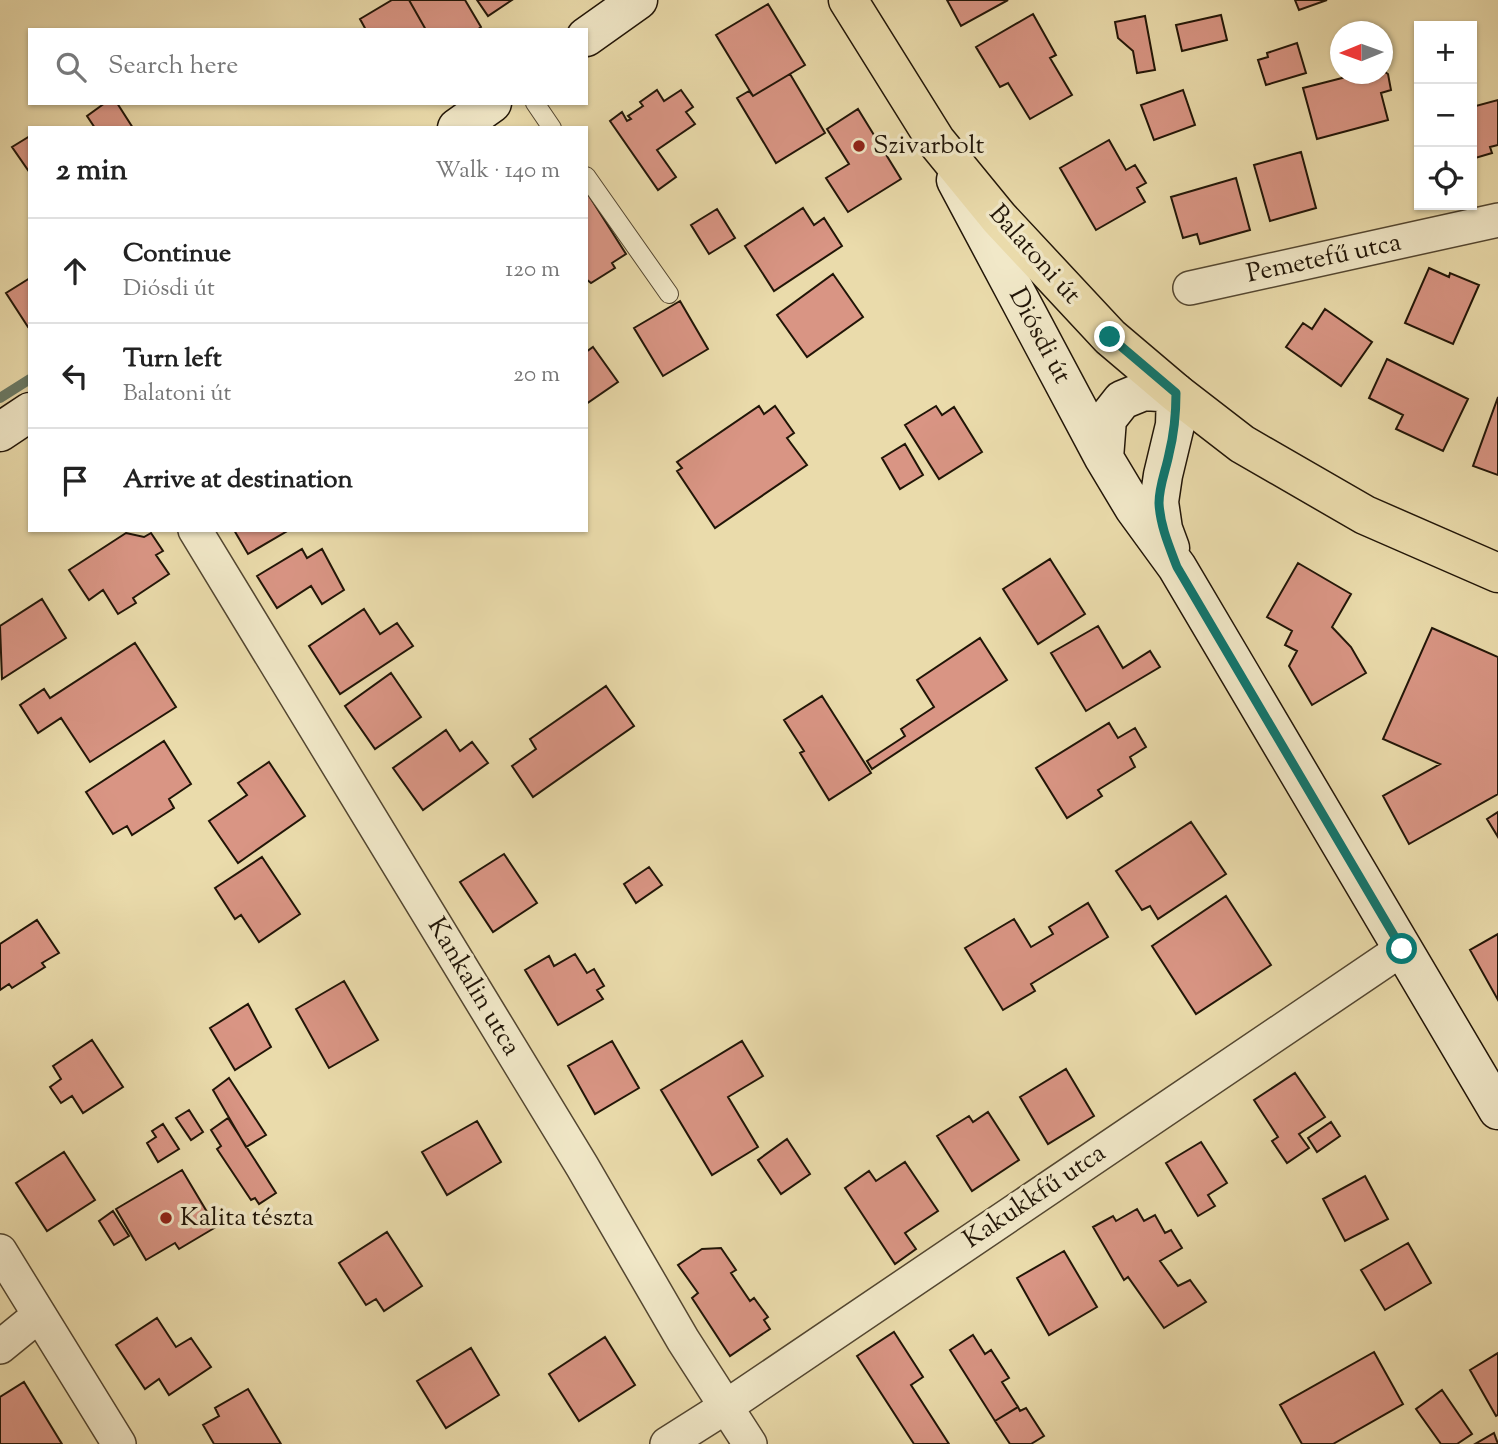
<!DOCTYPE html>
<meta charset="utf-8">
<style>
:root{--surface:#fff;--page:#f2f2f2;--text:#222;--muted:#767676;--line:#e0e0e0}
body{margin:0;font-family:"Sorts Mill Goudy",serif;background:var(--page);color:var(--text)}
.controls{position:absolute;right:21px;top:21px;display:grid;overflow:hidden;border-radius:0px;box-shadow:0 2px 5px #0004}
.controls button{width:63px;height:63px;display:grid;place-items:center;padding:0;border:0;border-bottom:2px solid var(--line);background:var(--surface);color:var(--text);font:35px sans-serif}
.compass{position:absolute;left:1330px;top:21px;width:63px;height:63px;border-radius:50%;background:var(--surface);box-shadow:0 2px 5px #0004;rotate:269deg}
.stop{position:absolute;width:21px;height:21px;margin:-16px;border:5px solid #0f766e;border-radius:50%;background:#fff}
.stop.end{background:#0f766e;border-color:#fff;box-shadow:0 2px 7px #0008}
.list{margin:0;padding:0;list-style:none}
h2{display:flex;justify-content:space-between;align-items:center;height:91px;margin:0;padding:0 28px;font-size:30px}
h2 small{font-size:23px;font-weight:400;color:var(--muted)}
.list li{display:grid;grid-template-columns:46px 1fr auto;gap:21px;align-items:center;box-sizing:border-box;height:105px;padding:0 28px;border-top:2px solid var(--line)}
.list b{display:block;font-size:26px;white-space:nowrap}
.list p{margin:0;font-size:23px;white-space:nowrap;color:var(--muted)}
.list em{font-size:23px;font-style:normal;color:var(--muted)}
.icon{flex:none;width:38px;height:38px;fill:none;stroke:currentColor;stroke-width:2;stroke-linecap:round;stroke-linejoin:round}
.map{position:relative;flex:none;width:1498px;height:1444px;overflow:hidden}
.search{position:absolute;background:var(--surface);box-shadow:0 2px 5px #0004;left:28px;top:28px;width:560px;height:77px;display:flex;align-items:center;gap:18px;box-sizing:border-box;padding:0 24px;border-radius:0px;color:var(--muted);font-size:26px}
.panel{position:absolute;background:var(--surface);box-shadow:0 2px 5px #0004;left:28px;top:126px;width:560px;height:406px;border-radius:0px}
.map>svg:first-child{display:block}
</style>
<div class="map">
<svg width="1498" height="1444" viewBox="0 0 1498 1444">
<rect width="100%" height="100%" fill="#eadbab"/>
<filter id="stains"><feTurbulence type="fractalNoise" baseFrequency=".00286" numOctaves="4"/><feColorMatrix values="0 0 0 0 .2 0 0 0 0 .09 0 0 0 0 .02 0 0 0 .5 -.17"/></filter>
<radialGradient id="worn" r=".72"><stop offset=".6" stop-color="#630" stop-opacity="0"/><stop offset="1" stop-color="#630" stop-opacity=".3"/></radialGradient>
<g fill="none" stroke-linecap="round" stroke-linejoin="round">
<path stroke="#697965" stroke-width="10" d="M0,398L30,379"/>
</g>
<path fill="#d99584" stroke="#211507" stroke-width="2" d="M392,0H409L426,30H366L360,19Z
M409,0H465L481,27L477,30H426Z
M477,0H512L488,16Z
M947,0H1008L961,26Z
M1295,0H1327L1299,10Z
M768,4L805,65L753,96L716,35Z
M1033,14L1056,55L1050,58L1072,95L1030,119L1008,83L1000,87L976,47Z
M1221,15L1227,40L1182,51L1176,25Z
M1145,16L1155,70L1137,73L1133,51L1118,38L1115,22Z
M1297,43L1306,73L1266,85L1258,60L1268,57L1267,53Z
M1382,70L1388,74L1391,90L1381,93L1388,120L1317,139L1303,88L1346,77L1345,74H1382Z
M790,74L825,133L776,163L737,98L749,91L753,96Z
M657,90L664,101L681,90L693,107L686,112L695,124L657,150L676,177L658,190L610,121L622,112L627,121L631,119L628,116L643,106L640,102Z
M1183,90L1195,125L1154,140L1141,105Z
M1498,100V145L1490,147L1492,153L1472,159V107Z
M105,103H117L133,128H95L87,116Z
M858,109L901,179L848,212L826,178L849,164L827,129Z
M30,136V173L12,147Z
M1109,140L1126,170L1135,165L1146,183L1137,188L1145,202L1096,230L1060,168Z
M1301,152L1316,208L1270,221L1254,165Z
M1236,178L1250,230L1200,244L1197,234L1183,238L1171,197Z
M586,191L626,254L612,263L615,268L591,283L586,279Z
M803,208L814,225L824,218L842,246L774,291L745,246Z
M717,209L735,238L709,254L691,225Z
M1429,268L1449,277L1450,273L1479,285L1453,344L1405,323Z
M833,274L863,317L807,357L777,315Z
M30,278V326L28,327L6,293Z
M680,301L708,349L663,376L634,328Z
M1325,309L1372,342L1341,386L1286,347L1303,323L1312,329Z
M593,347L618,382L586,404V352Z
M1387,359L1468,399L1443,451L1396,429L1403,415L1369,398Z
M1498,397V475L1473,466Z
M759,406L764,414L775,406L794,433L787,438L807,465L715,528L677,471L682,468L677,462Z
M936,406L942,415L954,407L982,452L939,479L905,425Z
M905,444L923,475L900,489L882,458Z
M234,530H289L248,554Z
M126,533L144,537L151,533L163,551L156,555L169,574L133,598L136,603L118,614L103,590L89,600L69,570Z
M302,549L307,558L322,549L344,590L322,604L311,586L277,608L257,576Z
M1050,559L1085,614L1038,644L1003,589Z
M1298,563L1351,594L1332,627L1351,647L1366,673L1312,705L1289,666L1297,651L1285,645L1292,631L1267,617Z
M42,599L66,638L2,679L0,626Z
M364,609L380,634L397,623L413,646L340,694L309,646Z
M1098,626L1123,668L1150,651L1160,667L1086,711L1051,653Z
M1432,628L1498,657V794L1409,844L1383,796L1440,764L1383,739Z
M980,638L1007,680L872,769L867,761L905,736L901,729L934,707L917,680Z
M135,643L176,707L90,762L61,718L38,733L20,705L44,689L50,698Z
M391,673L421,717L375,749L345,706Z
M606,686L634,726L533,797L512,766L536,749L530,739Z
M822,696L871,773L829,800L800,753L804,751L784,720Z
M1109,723L1118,738L1135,728L1146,747L1130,757L1135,767L1098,790L1102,796L1067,818L1036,768Z
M446,730L460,751L472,742L488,763L423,810L393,768Z
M164,741L191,784L169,799L174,808L132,835L127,826L113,834L86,792Z
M269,762L305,816L238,863L209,821L247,795L238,783Z
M1498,812V837L1487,819Z
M1191,822L1226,874L1158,919L1150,906L1142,910L1116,871Z
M504,854L537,903L493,932L460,882Z
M262,857L300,914L259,942L241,915L235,919L215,888Z
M649,867L662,885L636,903L624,884Z
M1226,896L1271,965L1196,1014L1152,946Z
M1088,903L1108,937L1031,984L1035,991L1003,1010L965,948L1014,919L1031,947L1053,934L1049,927Z
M37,920L59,953L42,963L45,967L12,988L9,984L0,990V944Z
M1498,934V1000L1470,950Z
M575,954L587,973L594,969L604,986L597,990L603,999L558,1025L525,970L549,956L554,966Z
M344,981L378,1040L329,1068L296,1009Z
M248,1004L271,1047L235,1070L210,1028Z
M92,1040L123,1087L83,1113L72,1096L61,1103L50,1087L61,1079L53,1066Z
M612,1041L639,1088L595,1114L568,1066Z
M742,1041L763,1076L728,1097L758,1147L712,1175L661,1090Z
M1066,1069L1094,1116L1048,1144L1020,1097Z
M1295,1073L1325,1117L1299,1134L1309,1148L1287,1163L1272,1141L1278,1137L1254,1100Z
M229,1078L266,1135L246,1147L213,1090Z
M189,1110L203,1132L191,1140L176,1118Z
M988,1112L1019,1160L972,1191L937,1136L969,1116L973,1122Z
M228,1118L276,1193L259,1204L255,1198L251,1200L217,1149L221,1146L211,1130Z
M477,1121L501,1162L447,1195L422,1152Z
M1331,1122L1340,1136L1317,1152L1308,1138Z
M163,1124L179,1149L158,1162L147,1143L156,1137L152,1131Z
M787,1139L810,1174L781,1194L758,1160Z
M1201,1142L1227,1183L1208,1195L1215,1206L1198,1216L1166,1163Z
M64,1152L95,1200L47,1231L16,1183Z
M905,1162L938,1211L905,1233L916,1249L895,1264L845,1188L869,1171L876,1181Z
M182,1170L216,1227L179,1249L175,1243L146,1260L116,1209Z
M1365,1176L1388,1219L1345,1241L1323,1199Z
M1137,1209L1144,1221L1155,1215L1165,1233L1171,1230L1182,1248L1160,1261L1178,1286L1190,1280L1206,1302L1164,1328L1128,1277L1124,1280L1093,1227L1113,1216L1116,1221Z
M113,1211L129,1236L114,1245L99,1221Z
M387,1232L422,1286L384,1311L376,1299L366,1305L339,1263Z
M1408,1243L1431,1283L1385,1310L1361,1270Z
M721,1248L736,1270L731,1273L750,1301L754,1298L768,1317L764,1320L770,1329L730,1356L692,1298L698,1293L678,1265L702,1249Z
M1064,1251L1097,1307L1049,1335L1017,1278Z
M157,1318L176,1347L191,1338L211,1367L169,1395L159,1379L145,1389L116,1345Z
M894,1332L923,1377L911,1385L949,1444H914L857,1356Z
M973,1335L985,1354L991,1350L1009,1378L1002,1382L1018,1407L995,1421L950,1350Z
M605,1337L635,1385L579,1421L549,1374Z
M471,1348L499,1395L446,1428L417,1381Z
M1374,1352L1403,1404L1333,1444H1302L1280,1405Z
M1498,1353V1415L1496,1416L1470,1370Z
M24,1382L62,1444H0V1397Z
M248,1389L281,1444H214L203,1425L219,1416L215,1408Z
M1442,1390L1472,1434L1457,1444H1441L1416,1409Z
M1018,1407L1020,1411L1026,1408L1044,1436L1031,1444H1010L995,1421Z
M1494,1433L1498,1444H1475Z"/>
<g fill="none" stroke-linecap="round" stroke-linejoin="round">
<g stroke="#534630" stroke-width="20">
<path id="lane" d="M535,103L552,128
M586,176L669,294"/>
</g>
<g stroke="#534630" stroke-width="36">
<path id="street" d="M1190,288L1498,220
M195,530L582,1166L683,1340L750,1444
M0,1251L119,1444
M0,1347L38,1316
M667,1444L727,1406L1402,949"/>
</g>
<g stroke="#211507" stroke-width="41">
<path id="secondary" d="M586,37L638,0
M457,128L492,103
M956,180L1104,458L1134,508L1177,567L1498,1110
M0,432L30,412
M1104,458L1107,419L1122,400L1144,391L1176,393L1175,425L1163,475L1159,502L1163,529L1170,548"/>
</g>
<g stroke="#211507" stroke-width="41">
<path id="primary" d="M848,0L936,141L999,218L1110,337L1176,393L1242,444L1365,515L1498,573"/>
</g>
<use href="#lane" stroke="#f1e8c8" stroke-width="18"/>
<use href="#street" stroke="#f1e8c8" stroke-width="33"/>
<use href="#secondary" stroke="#f1e8c8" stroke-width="38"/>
<use href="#primary" stroke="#eadbab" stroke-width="38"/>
</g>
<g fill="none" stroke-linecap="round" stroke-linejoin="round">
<path stroke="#0f766e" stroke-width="9" d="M1110,337L1176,393C1176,414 1174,434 1169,454C1166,470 1159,486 1159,503C1160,525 1169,546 1177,567L1402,949"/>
</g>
<g fill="#8f2418" stroke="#f1e8c8" stroke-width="2.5">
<circle cx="859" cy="146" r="7"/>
<circle cx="166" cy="1218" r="7"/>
</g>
<g text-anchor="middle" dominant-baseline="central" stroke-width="7" stroke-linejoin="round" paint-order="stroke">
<g font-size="26" fill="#211507" stroke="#f1e8c8" text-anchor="start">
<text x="873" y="146">Szivarbolt</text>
<text x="180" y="1218">Kalita tészta</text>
</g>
<g font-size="26" fill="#211507" stroke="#f1e8c8">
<text transform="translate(1034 255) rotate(48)">Balatoni út</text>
<text transform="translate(1324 259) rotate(-12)">Pemetefű utca</text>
<text transform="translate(1039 336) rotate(62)">Diósdi út</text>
<text transform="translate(473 987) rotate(59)">Kankalin utca</text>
<text transform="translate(1035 1197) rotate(-34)">Kakukkfű utca</text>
</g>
</g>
<rect width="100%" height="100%" filter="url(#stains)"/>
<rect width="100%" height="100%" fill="url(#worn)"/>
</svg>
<div class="controls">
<button>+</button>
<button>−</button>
<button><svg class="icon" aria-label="locate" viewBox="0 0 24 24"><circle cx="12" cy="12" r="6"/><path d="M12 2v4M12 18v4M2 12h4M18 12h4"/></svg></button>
</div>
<svg class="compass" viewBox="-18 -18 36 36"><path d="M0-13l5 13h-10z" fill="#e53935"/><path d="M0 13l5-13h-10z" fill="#767676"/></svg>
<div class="stop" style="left:1402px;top:949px"></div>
<div class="stop end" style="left:1110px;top:337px"></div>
<div class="search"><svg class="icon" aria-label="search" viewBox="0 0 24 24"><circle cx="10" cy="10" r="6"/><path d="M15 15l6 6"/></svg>Search here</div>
<section class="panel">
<h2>2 min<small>Walk · 140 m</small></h2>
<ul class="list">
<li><svg class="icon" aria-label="ahead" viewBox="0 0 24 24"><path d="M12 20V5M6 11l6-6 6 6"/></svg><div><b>Continue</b><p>Diósdi út</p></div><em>120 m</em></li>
<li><svg class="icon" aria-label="left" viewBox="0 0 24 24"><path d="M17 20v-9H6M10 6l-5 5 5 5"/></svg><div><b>Turn left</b><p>Balatoni út</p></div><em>20 m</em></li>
<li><svg class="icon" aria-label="arrive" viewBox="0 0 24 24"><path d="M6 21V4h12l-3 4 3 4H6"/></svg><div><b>Arrive at destination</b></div></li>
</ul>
</section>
</div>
